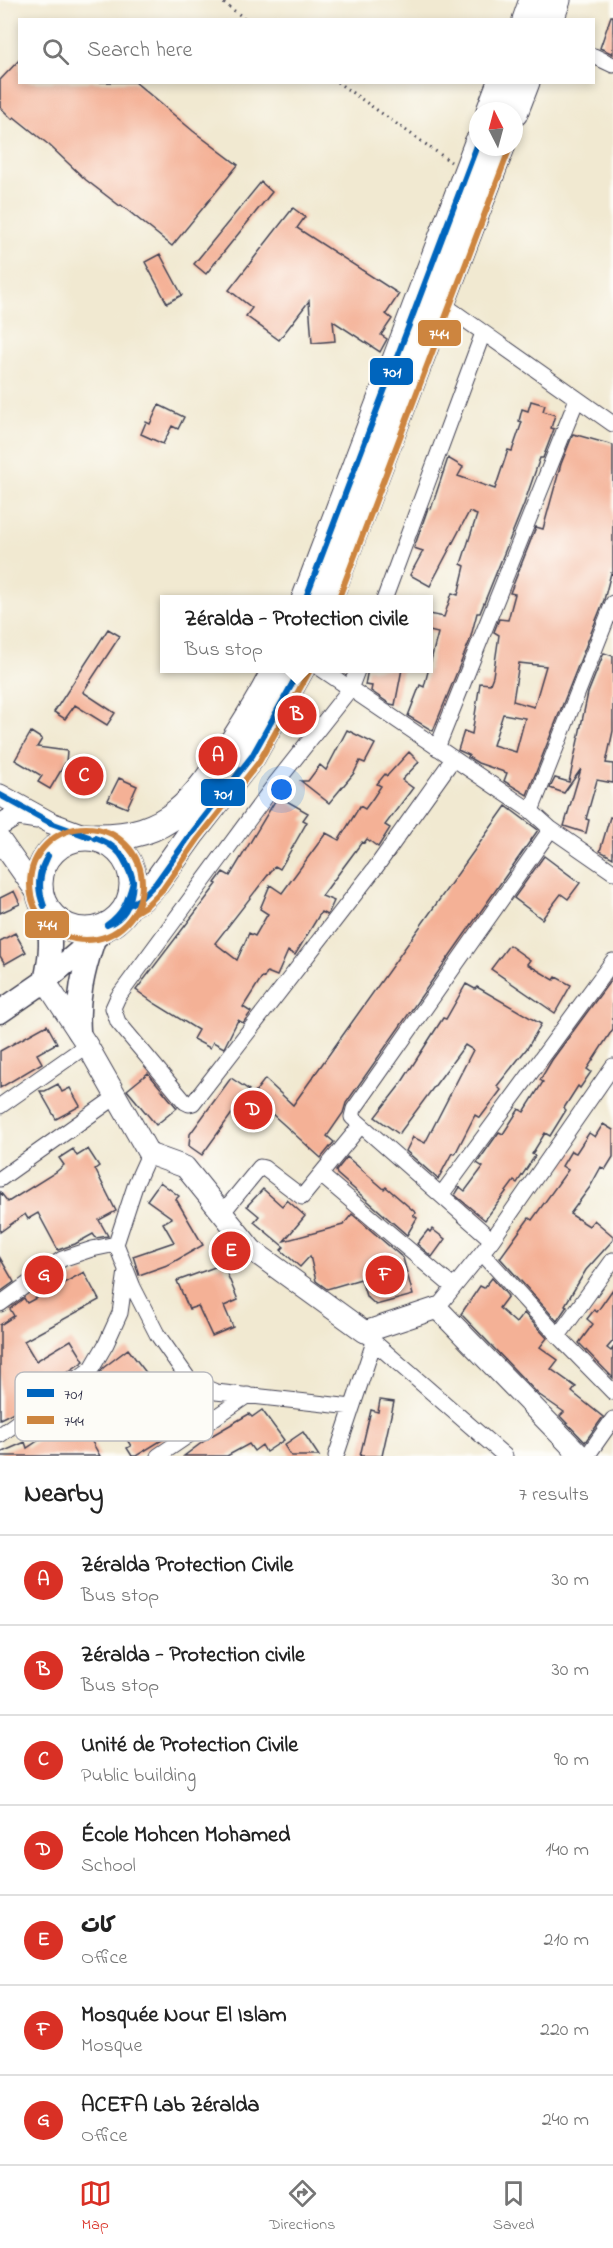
<!DOCTYPE html>
<meta charset="utf-8">
<style>
:root{--surface:#fff;--page:#f6f6f6;--text:#222;--muted:#767676;--line:#e0e0e0;--accent:#d93025}
body{margin:0;font-family:"Indie Flower","Playpen Sans Arabic",sans-serif;background:var(--page);color:var(--text)}
.compass{position:absolute;left:469px;top:102px;width:54px;height:54px;border-radius:50%;background:var(--surface);box-shadow:0 3px 9px #0003;rotate:354deg}
.you{position:absolute;left:282px;top:790px;width:21px;height:21px;margin:-15px;border:4px solid #fff;border-radius:50%;background:#1a73e8;box-shadow:0 0 0 9px #1a73e833}
.badge{display:grid;place-items:center;width:39px;height:39px;border-radius:50%;background:var(--accent);color:#fff;font-size:20px;font-weight:700}
.pin{position:absolute;translate:-50% -50%;border:3px solid #fff;box-shadow:0 2px 6px #0006}
.popup{position:absolute;left:160px;top:595px;width:273px;height:78px;box-sizing:border-box;display:grid;place-content:center;border-radius:0px;background:var(--surface);filter:drop-shadow(0 2px 4px #0005);font-size:20px;white-space:nowrap;color:var(--muted)}
.popup b{font-size:22px;color:var(--text)}
.popup::after{content:'';position:absolute;left:50%;top:100%;margin-left:-12px;border:12px solid transparent;border-top-color:var(--surface)}
.list{margin:0;padding:0;list-style:none}
h2{display:flex;justify-content:space-between;align-items:center;height:78px;margin:0;padding:0 24px;font-size:26px}
h2 small{font-size:20px;font-weight:400;color:var(--muted)}
.list li{display:grid;grid-template-columns:39px 1fr auto;gap:18px;align-items:center;box-sizing:border-box;height:90px;padding:0 24px;border-top:2px solid var(--line)}
.list b{display:block;font-size:22px;white-space:nowrap}
.list p{margin:0;font-size:20px;white-space:nowrap;color:var(--muted)}
.list em{font-size:20px;font-style:normal;color:var(--muted)}
.icon{flex:none;width:33px;height:33px;fill:none;stroke:currentColor;stroke-width:2;stroke-linecap:round;stroke-linejoin:round}
.map{position:relative;flex:none;width:613px;height:1456px;overflow:hidden}
.search{position:absolute;background:var(--surface);box-shadow:0 3px 9px #0003;left:18px;right:18px;top:18px;height:66px;display:flex;align-items:center;gap:15px;box-sizing:border-box;padding:0 21px;border-radius:0px;color:var(--muted);font-size:22px}
.sheet{height:708px;background:var(--surface)}
nav{display:flex;justify-content:space-around;align-items:center;box-sizing:border-box;height:84px;border-top:2px solid var(--line);background:var(--surface);font-size:16px;color:var(--muted)}
nav a{display:grid;justify-items:center;gap:3px}
nav .on{color:var(--accent)}
.map>svg:first-child{display:block}
</style>
<div class="map">
<svg width="613" height="1456" viewBox="0 0 613 1456">
<rect width="100%" height="100%" fill="#fdfcf7"/>
<filter id="ink" filterUnits="userSpaceOnUse"><feTurbulence type="fractalNoise" baseFrequency=".0167" numOctaves="2"/><feDisplacementMap in="SourceGraphic" scale="12" xChannelSelector="R" yChannelSelector="G"/><feConvolveMatrix kernelMatrix="1 2 1 2 8 2 1 2 1" color-interpolation-filters="sRGB"/></filter>
<filter id="wash" filterUnits="userSpaceOnUse"><feTurbulence type="fractalNoise" baseFrequency=".008" numOctaves="4" result="noise"/><feDisplacementMap in="SourceGraphic" scale="24" xChannelSelector="R" yChannelSelector="G"/><feGaussianBlur stdDeviation="1.35" result="paint"/><feColorMatrix in="noise" values="0 0 0 0 0 0 0 0 0 0 0 0 0 0 0 0 0 1.4 0 .05"/><feComposite in="paint" operator="in"/></filter>
<g filter="url(#wash)">
<rect width="100%" height="100%" fill="#f1e9d1"/>
<g id="blocks">
<path fill="#f4b196" fill-rule="evenodd" d="M611,16H613V54L600,48Z
M20,59V82H135L193,131L238,165L172,246L121,205L120,206L86,180L49,145L14,117L12,119L0,107V80Z
M261,182L272,192L206,274L194,264Z
M293,208L305,217L297,228L399,294L386,314L392,319L381,335L387,339L380,352L333,321L335,341L312,343L309,301L279,340L246,316L252,308L229,290Z
M160,254L182,295L167,303L145,262Z
M531,401L545,405L543,411L555,415L551,428L554,429L543,458H540L524,504L480,613H477L470,640L433,731L408,716L420,685L424,687L438,633L429,631V614L444,617L452,593L458,595L465,566L461,564L477,515L469,512L430,586L410,575L423,551L414,548L428,508L431,509L448,458L463,467L458,476L495,489L508,450L512,451L522,422L519,421L522,409L528,411Z
M159,405L184,417L178,429L172,426L163,444L141,434L146,422L150,424Z
M573,434L613,445V574L611,573L604,600L527,795L504,781L507,773L478,763L468,757L469,755L458,750L464,731L472,734L480,683L490,684L493,676L499,635L494,632L499,619L508,620L515,594L510,593L536,527L543,529L561,464ZM519,663L546,666L534,707L513,701ZM503,714L525,718L516,752L493,745Z
M108,629L120,636L83,692L115,713L107,725L75,705L65,719L54,712Z
M604,653L613,656V731L606,763L613,764V783L597,780L586,819L589,820L586,833L564,826L581,769L564,793L550,788L555,778L569,782L588,693Z
M368,669H402L395,705L390,704L371,691L372,686L365,685Z
M347,730L375,744L365,763L360,761L354,773L329,803L301,781H308L320,765L326,770Z
M31,732L42,739L37,747L67,751L66,762L50,789L38,782L42,776L15,760Z
M409,752L419,762L402,780L413,788L385,825L390,828L378,847L367,839L364,843L362,842L322,896L334,901L329,912L327,915L321,912L295,955L288,951L277,976L267,972L264,978L262,977L243,1007L251,1012L243,1023L238,1020L224,1048L213,1042L210,1048L193,1039L198,1030L154,1003L136,990L217,884L215,883L223,872L230,876L278,796L308,813L303,820L307,822L280,869L275,866L215,943L237,960L249,933L255,936L266,917L268,914L260,909L270,885L282,893L326,833L339,840L360,806L365,809L373,798L381,786L377,784L385,774L387,776Z
M119,778L137,786L127,808L108,800Z
M506,806L538,830L346,1103L343,1113L327,1136L334,1142L321,1158L252,1096L265,1079L293,1105Z
M610,817L613,818V858L600,851Z
M544,856L580,883L568,899L561,894L542,919L514,898Z
M14,891L20,904L0,913V898Z
M15,933L26,952L5,964L0,956V941Z
M509,945L530,960L527,964L554,980L556,977L571,985L555,1013L491,969Z
M613,977V1029L587,1069L591,1072L580,1088L578,1086L564,1108L566,1110L550,1136L545,1133L532,1154L535,1156L517,1183L514,1181L485,1220L455,1195L460,1187L465,1191L483,1167L477,1163L499,1132L503,1134L519,1109L524,1112L543,1082L540,1080L552,1060Z
M466,984L475,989L477,987L541,1024L528,1047L497,1086L501,1090L480,1118L475,1115L455,1154L452,1153L438,1179L406,1151L413,1137L425,1143L473,1050L465,1045L399,1134L375,1117L400,1085L443,1018L446,1019Z
M47,1025L57,1043L37,1054L42,1063L0,1088V1051Z
M148,1073L177,1108L156,1125L127,1090Z
M231,1078L249,1090L202,1155L189,1146L190,1134Z
M58,1084L62,1092L70,1088L80,1106L56,1119L40,1091H45Z
M603,1124L613,1130V1157L605,1170L601,1167L590,1187L570,1214L589,1226L594,1220L613,1236V1240L586,1270L565,1305L567,1306L557,1321L500,1258L529,1218L532,1220L568,1170L562,1166L571,1151L576,1153L589,1133L595,1137Z
M73,1149L77,1156L88,1149L99,1166L95,1169L116,1211L99,1220L108,1236L96,1238L93,1234L75,1244L58,1250L38,1213L28,1219L25,1214L0,1232V1192L8,1202L56,1172L64,1165L59,1158Z
M347,1157L384,1189L386,1187L416,1213L413,1215L417,1218L407,1235L337,1174L336,1171Z
M160,1182L179,1196L176,1199L203,1245L170,1264L139,1275L133,1256L174,1242L163,1223L172,1218L147,1200Z
M263,1189L282,1206L287,1200L305,1216L284,1241L343,1225L352,1214L403,1258L413,1295L376,1305L366,1296L361,1279L327,1289L316,1281L310,1256L300,1267L281,1250L284,1247L254,1222L259,1216L247,1206Z
M432,1229L445,1239L432,1257L417,1244L428,1230L430,1232Z
M0,1258L14,1282L0,1292Z
M223,1264L238,1300L224,1306L233,1327L212,1336L198,1306L189,1309L177,1281Z
M84,1272L99,1300L24,1341L36,1361L71,1340L84,1361L20,1404L22,1407L16,1411L0,1419V1325L14,1316L10,1309L24,1298L27,1303Z
M492,1278L508,1296L499,1308L516,1323L524,1313L547,1338L540,1347L558,1360L551,1369L576,1387L572,1392L603,1417L585,1442L560,1416L564,1412L538,1394L461,1314L480,1286L484,1288Z
M613,1289V1341L607,1348L611,1351L613,1348V1378L579,1343L593,1324L587,1319L594,1310L597,1312Z
M128,1349L154,1383L159,1379L171,1397L169,1398L185,1426L136,1456H132L127,1448L131,1446L116,1422L95,1434L97,1436L91,1440L100,1456H0V1453L25,1442L27,1448L51,1432L45,1424L59,1414L63,1421L81,1408L73,1394L98,1376L103,1368Z
M380,1400L394,1402L382,1456H360L371,1410L378,1412Z
M262,1410L284,1440L266,1452L262,1445L254,1451L249,1444L227,1456H184L211,1436L249,1414L252,1417Z
M303,1432L319,1456H291L284,1445Z"/>
</g>
</g>
<g filter="url(#ink)">
<use href="#blocks" fill-opacity="0" stroke="#414052" stroke-width="1.5"/>
<g fill="none" stroke-linecap="round" stroke-linejoin="round">
<g stroke="#414052" stroke-width="17">
<path id="street" d="M594,56L613,65
M440,302L613,424
M384,600L483,333
M320,668L531,811L551,829L613,872
M358,668L350,689L275,784L118,997L113,1008L118,1022L185,1102L189,1104L193,1103L376,867L453,759
M437,748L577,399
M531,811L613,603
M0,1106L87,1045
M149,1154L136,1183L116,1244L133,1287L157,1334L190,1381L216,1392L352,1407
M321,1175L453,1287
M0,1179L117,1096
M441,1195L613,961
M223,1212L260,1167L264,1168L302,1197L361,1125
M492,1240L352,1117L354,1109L551,829
M482,1253L558,1336L613,1392
M0,1304L62,1259L92,1249L116,1244
M437,1308L492,1240L613,1066
M365,1332L374,1342L505,1456
M558,1336L613,1260
M0,1435L92,1368L106,1344L120,1313L126,1271
M158,1456L248,1395
M336,1456L374,1342
M587,1456L613,1419"/>
</g>
<g stroke="#414052" stroke-width="23">
<path id="secondary" d="M0,795L51,823L89,837
M0,825L17,815L36,818
M0,840L40,897
M45,981L87,1045L149,1154L185,1167L252,1250L365,1332L437,1308L581,1456"/>
</g>
<g stroke="#414052" stroke-width="25">
<path id="primary" d="M45,981C51,956 52,935 46,910
M0,1012L45,981L110,925
M79,1031C77,999 83,972 93,942"/>
</g>
<g stroke="#414052" stroke-width="29">
<path id="highway" d="M526,20L533,0
M550,20L557,0
M490,111L501,82
M514,113L526,82
M305,600L478,143
M328,600L501,147
M39 884a47 47 0 1 1 94 0a47 47 0 1 1-94 0Z
M95,837C170,838 194,802 232,744C248,719 264,695 276,668
M129,905L141,898L156,883L191,834L252,756L301,668"/>
</g>
<path stroke="#414052" stroke-width="3" stroke-dasharray="1.5 4.5" stroke-linecap="butt" d="M219,0L247,20
M337,82L451,162"/>
<use href="#street" stroke="#fff" stroke-width="15"/>
<use href="#secondary" stroke="#fff" stroke-width="21"/>
<use href="#primary" stroke="#fff" stroke-width="22"/>
<use href="#highway" stroke="#fff" stroke-width="27"/>
<g stroke="#fdfcf7" stroke-width="10">
<path id="bus-1" d="M305,600L478,143
M0,795L51,823L89,837
M95,838C117,845 128,858 133,881
M95,838C120,847 124,857 133,881
M129,905L141,898L156,883L191,834L252,756L301,668
M44,906C36,889 38,871 48,856
M44,906C37,888 40,873 48,856
M107,925C123,914 128,901 133,882
M107,925C126,918 132,901 133,882"/>
</g>
<g stroke="#fdfcf7" stroke-width="10">
<path id="bus-2" d="M338,600L509,150
M30 884a56 56 0 1 1 112 0a56 56 0 1 1-112 0Z
M134,913L147,905L163,889L198,839L259,762L309,672"/>
</g>
<use href="#bus-1" stroke="#0065bd" stroke-width="6"/>
<use href="#bus-2" stroke="#cd853f" stroke-width="6"/>
</g>
</g>
<rect x="15" y="1372" width="198" height="69" rx="9" fill="#fdfcf7" stroke="#bbbbbf" stroke-width="1.5"/>
<rect x="27" y="1389" width="27" height="8" fill="#0065bd"/>
<rect x="27" y="1416" width="27" height="8" fill="#cd853f"/>
<g font-size="16" fill="#22223b">
<text x="64" y="1399">701</text>
<text x="64" y="1426">744</text>
</g>
<g stroke="#fdfcf7" stroke-width="2">
<rect x="417" y="319" width="45" height="28" rx="6" fill="#cd853f"/>
<rect x="369" y="357" width="45" height="29" rx="6" fill="#0065bd"/>
<rect x="200" y="778" width="46" height="29" rx="6" fill="#0065bd"/>
<rect x="24" y="910" width="46" height="29" rx="6" fill="#cd853f"/>
</g>
<g font-size="16" text-anchor="middle" font-weight="bold" fill="#fff">
<text x="439" y="339">744</text>
<text x="392" y="377">701</text>
<text x="223" y="799">701</text>
<text x="47" y="930">744</text>
</g>
</svg>
<svg class="compass" viewBox="-18 -18 36 36"><path d="M0-13l5 13h-10z" fill="#e53935"/><path d="M0 13l5-13h-10z" fill="#767676"/></svg>
<div class="you"></div>
<div class="pin badge" style="left:218px;top:756px">A</div>
<div class="pin badge" style="left:297px;top:715px">B</div>
<div class="popup"><b>Zéralda - Protection civile</b>Bus stop</div>
<div class="pin badge" style="left:84px;top:776px">C</div>
<div class="pin badge" style="left:253px;top:1110px">D</div>
<div class="pin badge" style="left:231px;top:1251px">E</div>
<div class="pin badge" style="left:385px;top:1275px">F</div>
<div class="pin badge" style="left:44px;top:1275px">G</div>
<div class="search"><svg class="icon" aria-label="search" viewBox="0 0 24 24"><circle cx="10" cy="10" r="6"/><path d="M15 15l6 6"/></svg>Search here</div>
</div>
<section class="sheet">
<h2>Nearby<small>7 results</small></h2>
<ul class="list">
<li><span class="badge">A</span><div><b>Zéralda Protection Civile</b><p>Bus stop</p></div><em>30 m</em></li>
<li><span class="badge">B</span><div><b>Zéralda - Protection civile</b><p>Bus stop</p></div><em>30 m</em></li>
<li><span class="badge">C</span><div><b>Unité de Protection Civile</b><p>Public building</p></div><em>90 m</em></li>
<li><span class="badge">D</span><div><b>École Mohcen Mohamed</b><p>School</p></div><em>140 m</em></li>
<li><span class="badge">E</span><div><b>كات</b><p>Office</p></div><em>210 m</em></li>
<li><span class="badge">F</span><div><b>Mosquée Nour El Islam</b><p>Mosque</p></div><em>220 m</em></li>
<li><span class="badge">G</span><div><b>ACEFA Lab Zéralda</b><p>Office</p></div><em>240 m</em></li>
</ul>
</section>
<nav>
<a class="on"><svg class="icon" aria-label="map" viewBox="0 0 24 24"><path d="M3 6l6-2 6 2 6-2v14l-6 2-6-2-6 2zM9 4v14M15 6v14"/></svg>Map</a>
<a><svg class="icon" aria-label="directions" viewBox="0 0 24 24"><path d="M12 3l9 9-9 9-9-9zM9 14v-3h6M13 9l2 2-2 2"/></svg>Directions</a>
<a><svg class="icon" aria-label="saved" viewBox="0 0 24 24"><path d="M7 4h10v16l-5-4-5 4z"/></svg>Saved</a>
</nav>
